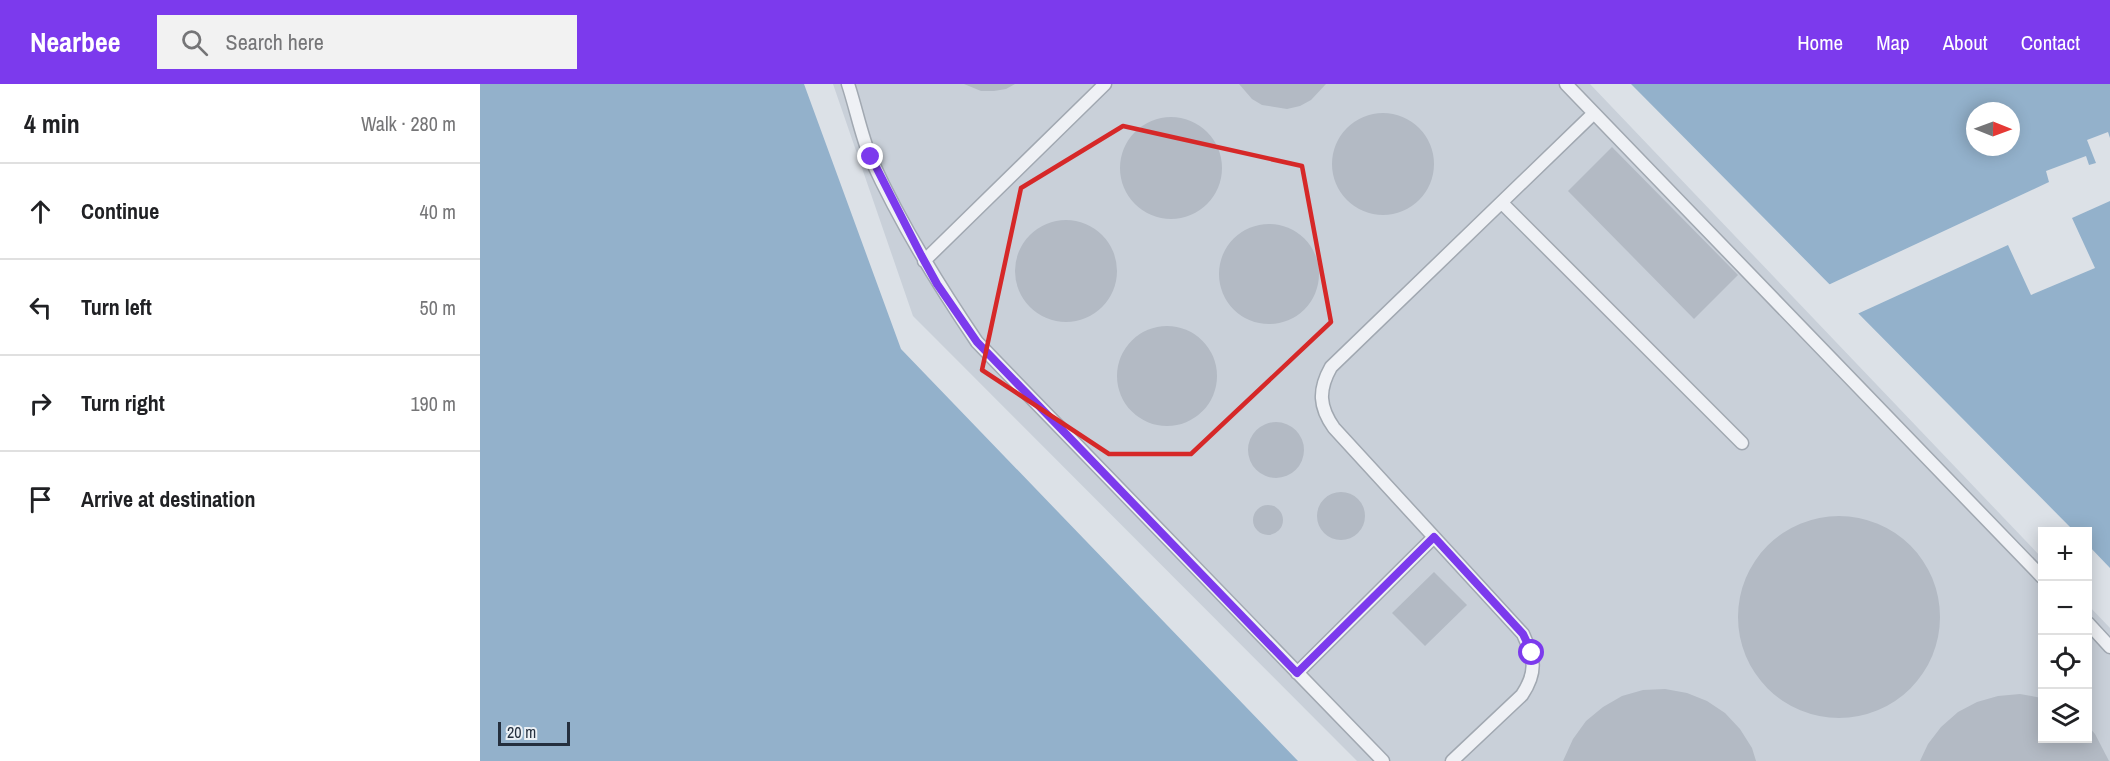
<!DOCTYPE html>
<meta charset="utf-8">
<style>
:root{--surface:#fff;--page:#f2f2f2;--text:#202124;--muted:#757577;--line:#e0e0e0;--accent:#7c3aed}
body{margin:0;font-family:"Archivo Narrow",sans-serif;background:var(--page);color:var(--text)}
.controls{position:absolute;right:18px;bottom:18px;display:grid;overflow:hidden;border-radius:0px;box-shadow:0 3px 15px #0003}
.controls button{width:54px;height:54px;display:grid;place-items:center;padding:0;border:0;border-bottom:2px solid var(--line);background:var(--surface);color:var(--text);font:30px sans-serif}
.compass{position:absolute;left:1486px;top:18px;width:54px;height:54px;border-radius:50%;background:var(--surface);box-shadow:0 3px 15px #0003;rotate:91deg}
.scale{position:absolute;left:18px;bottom:15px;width:72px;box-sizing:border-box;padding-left:6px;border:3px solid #242f3e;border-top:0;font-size:16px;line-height:21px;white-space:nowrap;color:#242f3e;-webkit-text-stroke:4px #ebf0f5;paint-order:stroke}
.stop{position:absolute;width:18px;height:18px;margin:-14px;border:4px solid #7c3aed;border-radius:50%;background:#fff}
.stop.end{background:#7c3aed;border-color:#fff;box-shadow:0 2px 6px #0008}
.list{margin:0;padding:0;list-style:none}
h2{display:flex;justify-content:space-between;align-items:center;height:78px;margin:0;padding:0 24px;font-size:26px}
h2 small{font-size:20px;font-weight:400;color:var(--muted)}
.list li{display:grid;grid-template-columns:39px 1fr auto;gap:18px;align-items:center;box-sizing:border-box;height:96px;padding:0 24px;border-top:2px solid var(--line)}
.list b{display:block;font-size:22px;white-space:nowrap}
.list em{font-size:20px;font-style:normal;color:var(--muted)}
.icon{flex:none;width:33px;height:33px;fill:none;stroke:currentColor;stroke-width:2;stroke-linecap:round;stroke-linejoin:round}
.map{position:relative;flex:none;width:1630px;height:677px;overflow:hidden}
header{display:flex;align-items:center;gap:36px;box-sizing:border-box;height:84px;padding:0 30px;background:var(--accent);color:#fff}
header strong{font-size:28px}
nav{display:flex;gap:33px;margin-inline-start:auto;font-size:21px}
.search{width:420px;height:54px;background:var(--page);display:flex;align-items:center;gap:15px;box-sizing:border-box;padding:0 21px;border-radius:0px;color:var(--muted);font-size:22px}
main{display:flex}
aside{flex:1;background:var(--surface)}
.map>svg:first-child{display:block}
</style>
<header>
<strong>Nearbee</strong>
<div class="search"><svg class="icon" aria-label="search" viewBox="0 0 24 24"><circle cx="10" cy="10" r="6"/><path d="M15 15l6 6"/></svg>Search here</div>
<nav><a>Home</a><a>Map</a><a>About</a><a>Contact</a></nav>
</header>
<main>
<aside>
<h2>4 min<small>Walk · 280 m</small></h2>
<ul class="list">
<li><svg class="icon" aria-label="ahead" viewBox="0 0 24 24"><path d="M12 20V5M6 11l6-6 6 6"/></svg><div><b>Continue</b></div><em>40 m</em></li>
<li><svg class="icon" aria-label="left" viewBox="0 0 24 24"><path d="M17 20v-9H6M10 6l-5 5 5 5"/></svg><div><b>Turn left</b></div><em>50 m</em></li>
<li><svg class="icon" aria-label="right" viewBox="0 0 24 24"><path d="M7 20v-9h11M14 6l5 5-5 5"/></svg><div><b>Turn right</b></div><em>190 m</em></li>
<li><svg class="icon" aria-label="arrive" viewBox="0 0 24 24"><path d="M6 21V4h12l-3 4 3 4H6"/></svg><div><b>Arrive at destination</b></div></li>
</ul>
</aside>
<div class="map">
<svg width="1630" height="677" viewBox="0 0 1630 677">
<rect width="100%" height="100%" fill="#dce1e7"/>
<path fill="#c9d0d9" d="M353,0H1110L1562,474V654H1608V521L1630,544V677H877L433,232Z"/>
<path fill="#93b1cb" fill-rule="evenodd" d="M0,0H324L421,265L818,677H0Z
M1151,0H1630V484L1608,461V448L1594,447ZM1495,27H1531V63H1495Z"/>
<path fill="#dce1e7" d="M1628,48L1630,54V117L1592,134L1615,184L1551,211L1528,161L1375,231L1346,202L1569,98L1566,87L1606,72L1609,81L1616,79L1607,56Z"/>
<path fill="#b3bac4" d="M484,0H535L526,5L514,7H501Z
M759,0H846L831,16L820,22L807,25L782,21L772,15Z
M852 80a51 51 0 1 1 102 0a51 51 0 1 1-102 0Z
M640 84a51 51 0 1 1 102 0a51 51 0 1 1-102 0Z
M1132,63L1258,191L1214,235L1088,107Z
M535 187a51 51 0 1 1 102 0a51 51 0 1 1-102 0Z
M739 190a50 50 0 1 1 100 0a50 50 0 1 1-100 0Z
M637 292a50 50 0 1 1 100 0a50 50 0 1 1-100 0Z
M768 366a28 28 0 1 1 56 0a28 28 0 1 1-56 0Z
M837 432a24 24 0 1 1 48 0a24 24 0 1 1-48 0Z
M773 436a15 15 0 1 1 30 0a15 15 0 1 1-30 0Z
M1258 533a101 101 0 1 1 202 0a101 101 0 1 1-202 0Z
M954,488L987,521L945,562L912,529Z
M1185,605L1207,609L1227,617L1245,629L1260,645L1272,664L1276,677H1083L1093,655L1106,637L1123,623L1142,612L1163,606Z
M1540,610L1562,614V654H1608V642L1615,650L1629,677H1440L1448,660L1461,643L1478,628L1497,618L1518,612Z"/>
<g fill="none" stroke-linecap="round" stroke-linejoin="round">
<g stroke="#a1a8b1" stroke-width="15">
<path id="service" d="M368,0C376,24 381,51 391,75C420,139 457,199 497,258L903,677
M1086,0L1562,493
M1022,119L1262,359
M444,177L625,0
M1608,539L1630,563
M817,589L954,453
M972,677L1042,611C1058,587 1054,574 1043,550L854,344C839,323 838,306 851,283L1114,29"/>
</g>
<use href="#service" stroke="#eff1f5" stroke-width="12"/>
</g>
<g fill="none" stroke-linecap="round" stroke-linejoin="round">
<path stroke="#7c3aed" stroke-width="8" d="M391,73L441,171L457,200L497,258L817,589L954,453L1043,550L1052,569"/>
</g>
<path fill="none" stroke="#d62828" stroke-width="4.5" stroke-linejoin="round" d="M643,42L822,82L851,238L711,370H629L502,286L541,104Z"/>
</svg>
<div class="controls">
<button>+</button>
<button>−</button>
<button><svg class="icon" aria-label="locate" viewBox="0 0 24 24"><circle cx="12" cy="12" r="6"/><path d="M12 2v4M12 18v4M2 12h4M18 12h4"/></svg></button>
<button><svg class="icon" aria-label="layers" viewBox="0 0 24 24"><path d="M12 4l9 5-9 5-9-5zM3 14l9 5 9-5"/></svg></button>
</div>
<svg class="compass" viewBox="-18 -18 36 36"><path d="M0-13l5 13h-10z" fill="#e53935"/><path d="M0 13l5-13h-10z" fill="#757577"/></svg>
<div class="scale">20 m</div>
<div class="stop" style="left:1052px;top:569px"></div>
<div class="stop end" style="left:391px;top:73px"></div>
</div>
</main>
